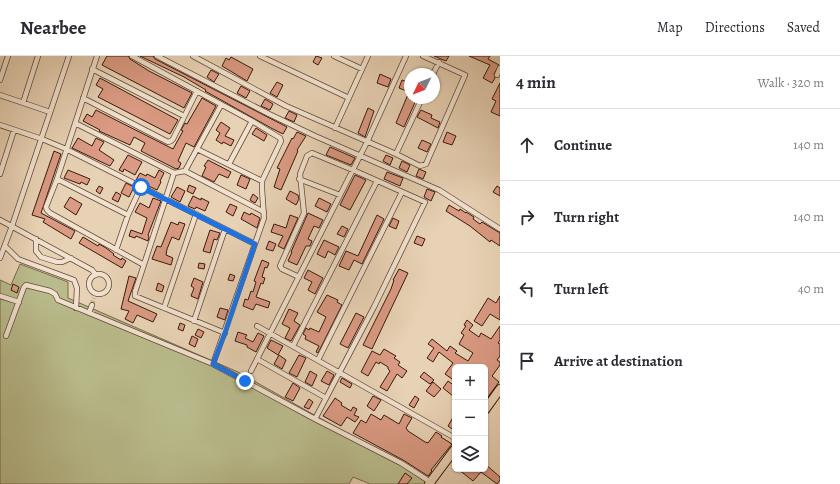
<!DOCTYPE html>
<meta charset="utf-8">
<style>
:root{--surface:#fff;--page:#f7f7f7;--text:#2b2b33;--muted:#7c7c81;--line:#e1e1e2}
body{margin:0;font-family:Alegreya,serif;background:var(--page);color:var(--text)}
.controls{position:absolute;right:12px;bottom:12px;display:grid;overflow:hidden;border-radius:6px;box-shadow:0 1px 3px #0004}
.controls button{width:36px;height:36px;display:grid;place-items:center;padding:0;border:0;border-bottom:1px solid var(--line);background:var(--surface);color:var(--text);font:20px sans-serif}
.compass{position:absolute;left:404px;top:12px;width:36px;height:36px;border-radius:50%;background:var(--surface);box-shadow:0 1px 3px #0004;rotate:227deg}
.stop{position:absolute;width:12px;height:12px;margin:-9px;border:3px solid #1a73e8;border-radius:50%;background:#fff}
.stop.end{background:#1a73e8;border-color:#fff;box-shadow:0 1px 4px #0008}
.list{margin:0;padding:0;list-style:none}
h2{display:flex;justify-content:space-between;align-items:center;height:52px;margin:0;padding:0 16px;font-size:17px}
h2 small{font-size:13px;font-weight:400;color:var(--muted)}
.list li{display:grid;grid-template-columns:26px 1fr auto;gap:12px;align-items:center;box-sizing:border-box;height:72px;padding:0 16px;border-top:1px solid var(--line)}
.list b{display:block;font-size:15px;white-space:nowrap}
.list em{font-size:13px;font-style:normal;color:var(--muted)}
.icon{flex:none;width:22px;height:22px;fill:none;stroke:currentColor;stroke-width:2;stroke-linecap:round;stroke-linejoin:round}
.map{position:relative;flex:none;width:500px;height:428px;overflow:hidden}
header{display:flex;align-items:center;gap:24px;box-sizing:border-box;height:56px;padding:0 20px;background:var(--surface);border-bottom:1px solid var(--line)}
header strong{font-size:19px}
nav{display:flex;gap:22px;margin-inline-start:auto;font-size:14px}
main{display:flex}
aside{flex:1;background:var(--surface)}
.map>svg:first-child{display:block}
</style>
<header>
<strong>Nearbee</strong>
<nav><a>Map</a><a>Directions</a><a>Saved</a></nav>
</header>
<main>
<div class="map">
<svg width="500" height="428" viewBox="0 0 500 428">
<rect width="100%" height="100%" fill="#e8d2b5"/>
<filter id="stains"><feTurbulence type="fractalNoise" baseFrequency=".005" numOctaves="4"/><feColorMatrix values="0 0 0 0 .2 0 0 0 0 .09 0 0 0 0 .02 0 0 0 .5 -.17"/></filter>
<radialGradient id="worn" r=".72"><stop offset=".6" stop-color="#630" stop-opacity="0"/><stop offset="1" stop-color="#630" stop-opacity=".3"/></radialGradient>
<path fill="#b9bb8c" stroke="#786a4c" d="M20,208L68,226V242L238,316L412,414L429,428H370L353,421L349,428H0V224L11,229Z"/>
<path fill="#da9a83" stroke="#381a0b" d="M107,0H128L130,3L149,15L192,37L184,52L102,9Z
M140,0H153L155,3L287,71L283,78L271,72L205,35L206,34L184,21Z
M316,0L322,2L318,9L313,6Z
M434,0H449L446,5Z
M469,0H490L488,3L499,9L494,18L495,22L492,27L483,22L490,9Z
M231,1L253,13L247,25L222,10L226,2L229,4Z
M211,14L219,18L214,26L207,21Z
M380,18L391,23L388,31L377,27Z
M100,22L178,64L170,78L98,41L103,33L96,29Z
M402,24L410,27V42H417L404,71L396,67L409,36L399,32Z
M277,26L283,29L277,41L270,37Z
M500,27V60L491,56L496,45L492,43Z
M241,30L250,35L246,42L237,37Z
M202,42L216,50L194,91L186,87L178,105L181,107L179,112L176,113L141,95L145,87L134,81L130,89L99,75L100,74L83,65L87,58L92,61L96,54L173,93L183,75L181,74L185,67L187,68Z
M265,43L273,48L270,54L261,50Z
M368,52L374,55L365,81L358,77Z
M421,54L432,59L431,62L440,66L438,72L417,61Z
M289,55L297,59L294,66L285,62Z
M221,66L230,72L225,80L234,84L231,90L223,86L222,88L216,84L220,77L216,74Z
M256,72L267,79L264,85L252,78Z
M297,76L306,80L297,94L298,95L281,134L274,131L280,113L277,112L292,82L293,83Z
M447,76L456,80L452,89L443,86Z
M78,82L92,90L96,82L104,86L99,94L114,104L110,110L72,92Z
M422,84L431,88L427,96L418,92Z
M330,91L355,102L351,109L326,99Z
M54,95L61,98L41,157L75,175L71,183L43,166L45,163L32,159Z
M128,99L142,106L135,119L124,113L123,116L119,114Z
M386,99L393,102L390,109L383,105Z
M208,104L231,116L228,122L219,118L214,126L202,120L206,111L204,110Z
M402,105L410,109L407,116L399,112Z
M419,113L426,116L423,123L416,120Z
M68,114L90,123L87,129L81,126L80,128L64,122Z
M159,114L164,117L160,125L161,126L157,134L136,124L140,117L146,120L147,118L155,122Z
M387,116L403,122L400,130L384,123Z
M241,119L250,123L246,133L237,129Z
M355,119L366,124L350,154L340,149Z
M126,127L134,131L129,141L121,137Z
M189,129L196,132L193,138L187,135Z
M99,130L103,132L100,138L96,135Z
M497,130L500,132V140L493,136Z
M177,131L185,135L180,146L171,141Z
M427,133L435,136L431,145L424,141Z
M290,135L298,139L299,143L296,149L286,143Z
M116,136L121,139L118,146L112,143Z
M253,138L258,142L255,147L250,144Z
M193,140L201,144V142L209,146L205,155L196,151L195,153L188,150Z
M70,141L82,148L76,159L64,151Z
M153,142L161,145L148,179L149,181L148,185L136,180L135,182L129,180L131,174L142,178L147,162L135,156L140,147L149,152Z
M319,142L331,148L327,156L315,150Z
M230,148L237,151L233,160L226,156Z
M449,149L459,155L460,153L466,157V156L474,161L473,163L480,168L482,166L500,177V190L491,184L490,186L470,170L446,155Z
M244,156L250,159L251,157L260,162L257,172L241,163Z
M308,157L323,164L319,172L314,170L308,183L312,185L310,190H306L297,209L288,205L292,196H291Z
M290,159L298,162L284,193L278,190L283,180L271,176L274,168L286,172Z
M377,159L384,163L362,208L354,204L349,214L339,210L346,195L358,200Z
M393,162L399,165L396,173L389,170Z
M171,166L178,169L179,166L185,168L179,184L172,181L167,193L166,199L173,202L171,209L152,203L157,190L161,191Z
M342,170L348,173L344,181L337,178Z
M210,174L220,177L217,184L214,183L210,197L203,195Z
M417,180L425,183L422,190L414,187Z
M83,181L98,190L99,188L106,192L114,198L113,199L121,204L122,202L126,205L122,212L79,187Z
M324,184L339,191L335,199L328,195L325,202L317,198Z
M269,185L276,188L273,195L266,193Z
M262,204L269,207L267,212L265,211L262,221L265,222L263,228L261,227L256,241L270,246L268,252L256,248L253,254L243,250L245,243L248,244L251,235L253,236L256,226L254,225Z
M199,207L205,208L204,213L198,212Z
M399,213L408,217L372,293L363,289L391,233L394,224H393Z
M308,214L323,222L315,238L308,234L312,226L304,222Z
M230,218L235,220L233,225L228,224Z
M129,220L136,222L128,245L157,258L153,266L137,259L133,267L125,263L129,255L121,253Z
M194,222L203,226L198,243L191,240L194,232L191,230Z
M158,227L164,230L162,236L156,234Z
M13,228L19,231L17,237L11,234Z
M327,239L338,244L337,246L342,249L318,297L316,296L319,290L305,283L306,280L303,278L306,272L309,274L310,272L319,276L326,261L317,256Z
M500,240V264L490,258L482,270L474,265L488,242L496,247Z
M220,252L228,254L225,264L217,261Z
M289,253L298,257L294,265L300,269L291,285L285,282L290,272L282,268Z
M356,257L364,261L348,292L340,288Z
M467,264L473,269L469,274L479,281L481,277L491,283L500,270V284L498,287L500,288V300L497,304L500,306V309L492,320L499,326L485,345V311H455V319L452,323L445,318L453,307L439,296L433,306L427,302L434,292L428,288L432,283L447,295L450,290L457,295L455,297L468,305L473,297L459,288L464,279L461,277L466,270L464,269Z
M180,267L185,269L183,275L178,273Z
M198,273L204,276L201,282L195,279Z
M238,276L247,279L245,282L253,286L258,277L264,280L256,296L247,291V289L235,285Z
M192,280L198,283L195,291L189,288Z
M271,284L283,290L278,299L267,292Z
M384,293L396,300L394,302L400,306L398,309L407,315L402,322L397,318L387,335L380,331L390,315L388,313V311L380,306L379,308L376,306L368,320L361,316L372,295L380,299Z
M279,299L286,304L282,313L274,308Z
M299,299L306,302L297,321L289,317Z
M310,315L317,319L312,330L305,326Z
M327,315L334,319L329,329L321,325Z
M424,316L434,324L430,328L420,321Z
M342,322L352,328L350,332L340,326Z
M448,325L455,330V338L453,340L443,332Z
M433,326L441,333L434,341L426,335Z
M293,327L300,332L293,345L285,341Z
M373,340L381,344L374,355L367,350Z
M415,340L419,343L414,352L409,349Z
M335,342L342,347L341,349L351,355L353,351L357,353L354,359L359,361L355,366L347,361L341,370L323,360Z
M309,343L313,346L309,353L304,351Z
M371,358L381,364L384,359L399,368L404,358L412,362L406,372L408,375L425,386L428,387L436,376L442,380L441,381L452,388L431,414L432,415L428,420L403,404L353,377L361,364L366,367Z
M455,358V373L453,372L452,373L448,370Z
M485,408L500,421V424L497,428L481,416L473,425L458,413H485Z
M405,417L412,422L407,428H398Z"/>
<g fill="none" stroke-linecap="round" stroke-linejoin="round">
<path stroke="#c5ad93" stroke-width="4.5" stroke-dasharray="4.5 2" stroke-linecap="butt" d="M92,249L94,242"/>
<g stroke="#644836" stroke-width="6">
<path id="street" d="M97,0L57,123L46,151L47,154L50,157L144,209
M132,0L252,65L280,82L281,85L262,125V133L264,162L213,308
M157,0L269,58L315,80L439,134L500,173
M193,0L286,50L396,98L420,110L426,108L465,19L423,0
M260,0L349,42
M334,0L362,13
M92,13L184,60
M433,18L439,6
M497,19L500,12
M0,24L8,0
M0,39L50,56
M83,42L168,86L171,85L173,83L197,35
M23,47L38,0
M75,67L174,117L185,115L264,156
M0,69L42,83L66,93L255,188
M335,72L368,0
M197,93L262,125
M396,98L422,42
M229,108L252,65
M185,115L221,49
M174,117L135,236V240L225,277
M0,118L14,74
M57,123L128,159
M299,123L340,139
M0,164L92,214L96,219
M36,183V195L41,201L57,206H62L71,202
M5,190L18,203L74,224L77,232L76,252
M116,194L128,159L141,131
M0,202L12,170L69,0
M89 228a10 10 0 1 1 20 0a10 10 0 1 1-20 0Z
M299,221L282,213L280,210L304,157L300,118L307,100L312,97L353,114L425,146L374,251L315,363
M0,240L19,246
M164,252L196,158
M89,257L92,249
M194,265L225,173
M257,270L455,382
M6,280L24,231L26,229L50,235L55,238L58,244L213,308L315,363L401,407L432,427
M293,290L377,125
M257,303L326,342
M318,304L402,136
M251,315L367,86L406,0"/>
</g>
<g stroke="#381a0b" stroke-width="10">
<path id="highway" d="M485,354L500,333
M429,428L455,393"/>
</g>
<use href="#street" stroke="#f0e2cf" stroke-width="4.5"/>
<use href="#highway" stroke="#e8d2b5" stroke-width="8"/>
</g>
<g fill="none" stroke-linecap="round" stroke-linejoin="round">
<path stroke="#1a73e8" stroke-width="5" d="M141,131L255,188L225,277L213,308L245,325"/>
</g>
<rect width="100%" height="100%" filter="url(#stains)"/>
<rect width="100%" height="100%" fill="url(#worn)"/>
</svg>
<div class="controls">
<button>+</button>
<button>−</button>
<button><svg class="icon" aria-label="layers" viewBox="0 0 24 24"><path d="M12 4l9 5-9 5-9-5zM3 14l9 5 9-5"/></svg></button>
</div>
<svg class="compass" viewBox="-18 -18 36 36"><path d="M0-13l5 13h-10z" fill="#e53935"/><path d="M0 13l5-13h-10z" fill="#7c7c81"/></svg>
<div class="stop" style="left:141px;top:131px"></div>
<div class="stop end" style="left:245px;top:325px"></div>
</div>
<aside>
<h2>4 min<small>Walk · 320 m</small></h2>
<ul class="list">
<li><svg class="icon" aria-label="ahead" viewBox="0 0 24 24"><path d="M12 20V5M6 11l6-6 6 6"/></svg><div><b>Continue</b></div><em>140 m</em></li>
<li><svg class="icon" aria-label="right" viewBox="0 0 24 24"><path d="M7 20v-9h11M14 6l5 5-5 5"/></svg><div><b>Turn right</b></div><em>140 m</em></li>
<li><svg class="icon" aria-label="left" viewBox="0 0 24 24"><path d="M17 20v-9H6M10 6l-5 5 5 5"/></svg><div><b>Turn left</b></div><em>40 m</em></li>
<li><svg class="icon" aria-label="arrive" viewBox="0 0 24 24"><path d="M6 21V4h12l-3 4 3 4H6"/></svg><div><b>Arrive at destination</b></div></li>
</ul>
</aside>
</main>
